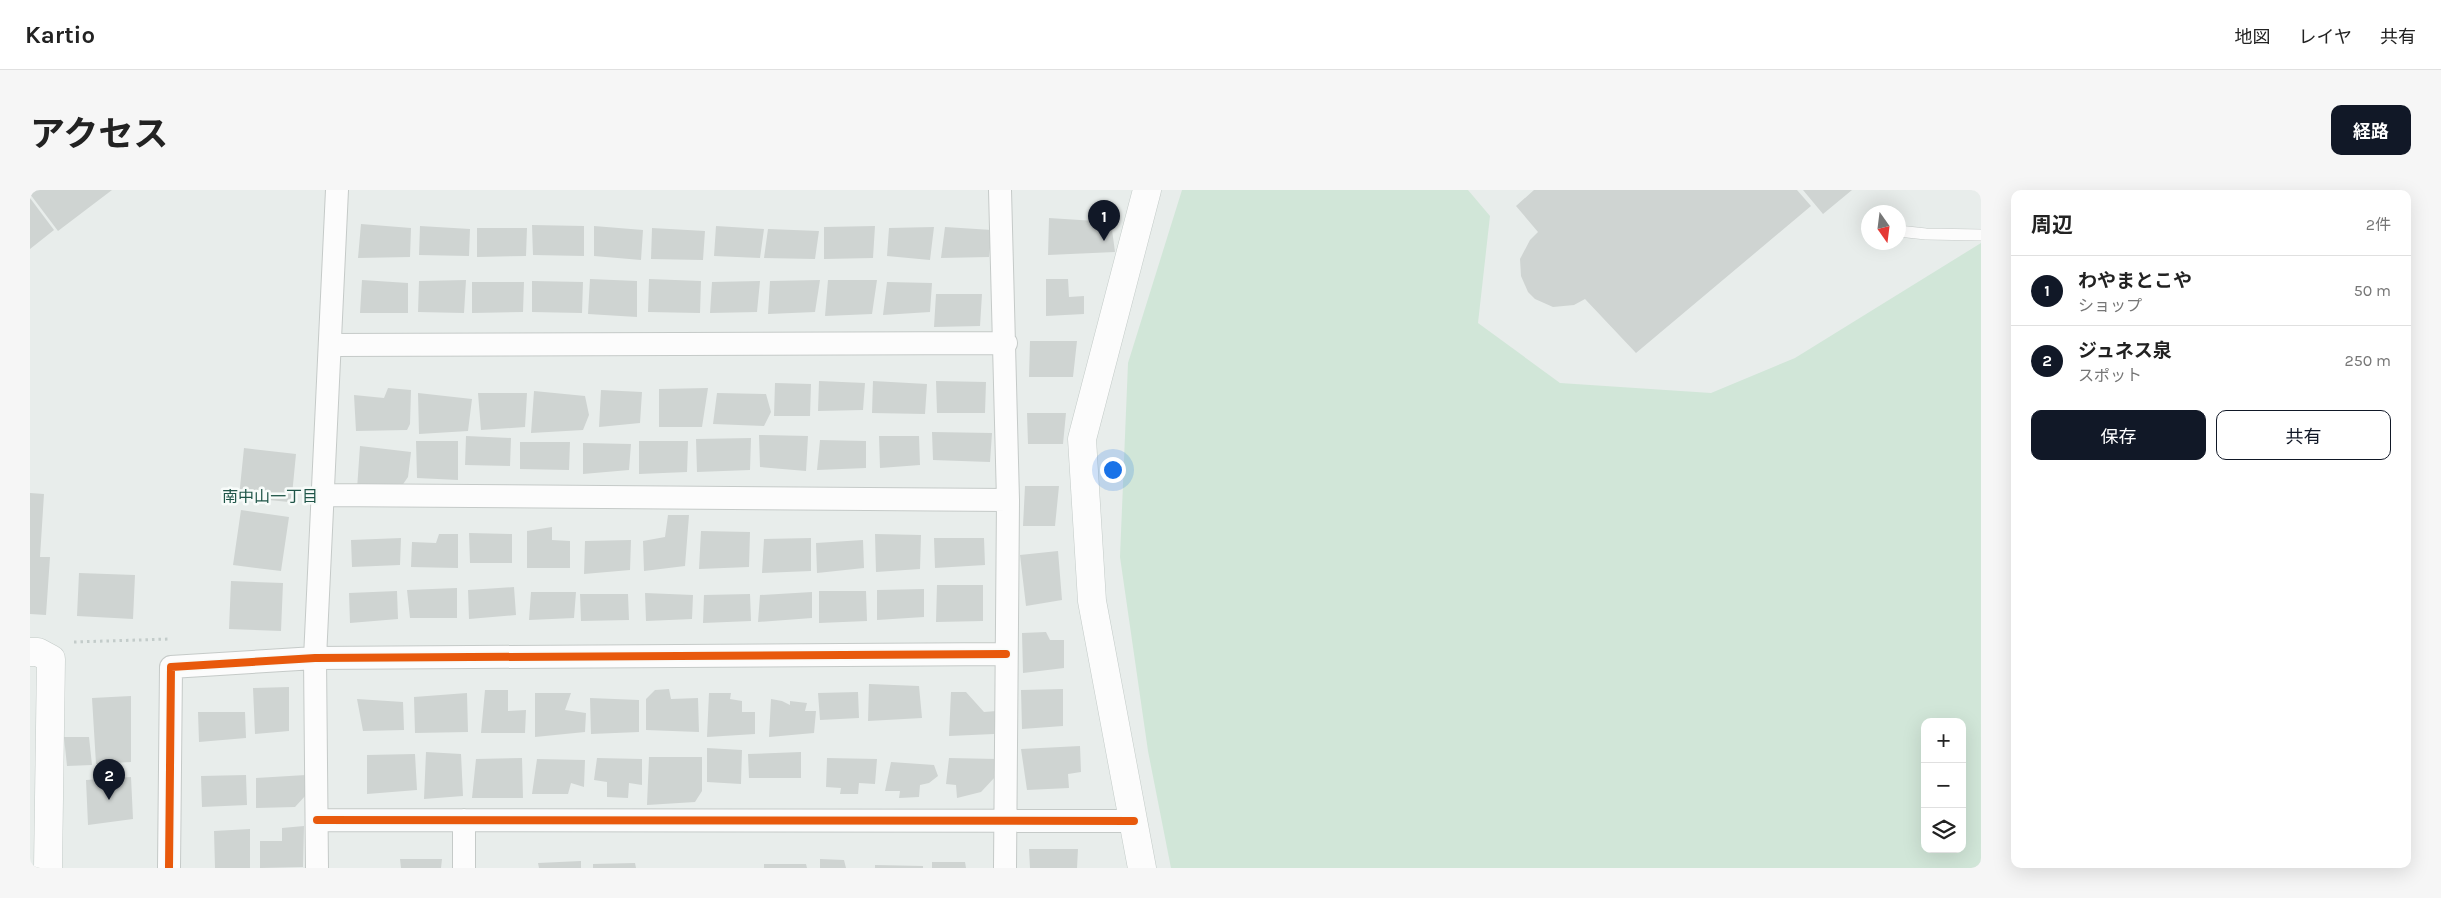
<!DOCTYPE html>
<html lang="ja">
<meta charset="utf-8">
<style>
:root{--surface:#fff;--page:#f6f6f6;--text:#222;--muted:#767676;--line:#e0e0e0;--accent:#111827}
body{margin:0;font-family:Karla,"Noto Sans JP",sans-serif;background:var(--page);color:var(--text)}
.controls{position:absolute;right:15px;bottom:15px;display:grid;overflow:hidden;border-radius:10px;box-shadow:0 5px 20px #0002}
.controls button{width:45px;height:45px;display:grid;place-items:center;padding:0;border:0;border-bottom:1px solid var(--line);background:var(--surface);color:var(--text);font:25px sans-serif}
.compass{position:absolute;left:1831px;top:15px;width:45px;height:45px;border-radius:50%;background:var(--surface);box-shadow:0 5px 20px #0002;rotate:166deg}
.you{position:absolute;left:1082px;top:279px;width:18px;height:18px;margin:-12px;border:4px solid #fff;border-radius:50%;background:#1a73e8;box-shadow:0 0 0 8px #1a73e833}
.badge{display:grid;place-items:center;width:32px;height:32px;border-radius:50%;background:var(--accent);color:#fff;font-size:16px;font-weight:700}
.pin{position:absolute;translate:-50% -41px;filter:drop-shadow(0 1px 2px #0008)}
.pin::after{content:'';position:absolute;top:26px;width:18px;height:15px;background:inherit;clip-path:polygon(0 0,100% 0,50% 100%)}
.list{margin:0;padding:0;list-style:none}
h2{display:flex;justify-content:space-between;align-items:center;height:65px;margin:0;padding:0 20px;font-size:21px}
h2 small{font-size:16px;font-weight:400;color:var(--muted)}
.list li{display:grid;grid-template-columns:32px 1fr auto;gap:15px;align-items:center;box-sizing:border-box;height:70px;padding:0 20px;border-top:1px solid var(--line)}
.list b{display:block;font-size:19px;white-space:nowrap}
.list p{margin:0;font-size:16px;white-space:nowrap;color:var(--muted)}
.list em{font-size:16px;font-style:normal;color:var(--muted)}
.actions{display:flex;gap:10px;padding:15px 20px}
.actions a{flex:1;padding:11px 0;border:1px solid var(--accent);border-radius:10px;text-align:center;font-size:18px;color:var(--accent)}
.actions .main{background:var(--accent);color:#fff}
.icon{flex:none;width:28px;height:28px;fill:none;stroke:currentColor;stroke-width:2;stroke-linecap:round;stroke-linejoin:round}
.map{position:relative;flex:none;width:1951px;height:678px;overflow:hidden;border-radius:10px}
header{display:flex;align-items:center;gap:30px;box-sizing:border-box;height:70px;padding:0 25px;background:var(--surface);border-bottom:1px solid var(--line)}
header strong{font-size:24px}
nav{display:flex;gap:28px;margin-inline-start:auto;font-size:18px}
.intro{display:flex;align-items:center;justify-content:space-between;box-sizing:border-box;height:120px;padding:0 30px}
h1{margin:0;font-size:35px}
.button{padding:12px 22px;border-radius:10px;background:var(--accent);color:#fff;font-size:18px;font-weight:700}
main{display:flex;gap:30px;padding:0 30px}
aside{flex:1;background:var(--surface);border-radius:10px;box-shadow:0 5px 20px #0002}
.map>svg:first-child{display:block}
</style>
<header>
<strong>Kartio</strong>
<nav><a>地図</a><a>レイヤ</a><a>共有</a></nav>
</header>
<div class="intro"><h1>アクセス</h1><a class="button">経路</a></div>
<main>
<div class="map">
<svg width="1951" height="678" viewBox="0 0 1951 678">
<rect width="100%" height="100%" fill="#e8edeb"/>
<path fill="#d1e6d8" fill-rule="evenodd" d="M1152,0H1438L1460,26L1448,133L1530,193L1681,203L1765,168L1951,53V678H1141L1118,561L1090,367L1098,173ZM1895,532H1932V659H1895Z"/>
<path fill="#cfd4d2" d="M0,0H82L28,41L0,4Z
M1504,0H1767L1781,16L1606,163L1555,109L1544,115L1523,117L1505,109L1498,102L1491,86L1490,69L1500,50L1508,42L1486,16Z
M1773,0H1822L1793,24Z
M0,8L24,40L0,59Z
M1019,28L1081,32L1085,62L1018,65Z
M331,34L381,38L380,67L328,68Z
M502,35L554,36V66L503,65Z
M390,36L440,39L439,66L389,65Z
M564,36L613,40L611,70L564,66Z
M686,36L734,39L730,68L684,66Z
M845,36L843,68L794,69V37Z
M904,37L900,70L857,66L859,38Z
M915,37L962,40L959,67L911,68Z
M447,38H497L496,66L447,67Z
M622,38L675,41L673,70L621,69Z
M738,39L789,41L785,69L734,68Z
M560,89L607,91V127L558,124Z
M619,89L671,91L670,123L618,122Z
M1016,89H1038L1039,107L1054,106V124L1016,126Z
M332,90L378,93V123H330Z
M436,90L434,123L388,122L389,91Z
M790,90L785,122L738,124L740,91Z
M798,90H847L842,124L795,126Z
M502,91L553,92L552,123L502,122Z
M730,91L727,122L680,123L682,92Z
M442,92H494L493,122L442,123Z
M857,92L902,93L900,122L853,125Z
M906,104H952L950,136L904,137Z
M1000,151H1047L1043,187H999Z
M789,191L835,193L833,220L788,221Z
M843,191L897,194L895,224L842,223Z
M906,191L956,192L955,223H907Z
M745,193L781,194L780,226H744Z
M358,198L381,200L380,234L377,240L326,241L324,205L354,208Z
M678,198L672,237H629V199Z
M571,200L612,202L610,233L569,237Z
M504,201L555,206L559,225L553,240L501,243Z
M388,203L442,209L438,241L389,244Z
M448,203H497L495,237L451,240Z
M687,203L736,204L741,222L734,236L683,234Z
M997,223H1036L1033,254H998Z
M902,242L962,243L960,272L903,270Z
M729,245L778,246L776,281L730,277Z
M436,246L481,248L480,276L435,275Z
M849,246H889L890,275L850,278Z
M721,248L720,280L667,282L666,249Z
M790,250L836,251V278L787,280Z
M386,251H428V290L387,288Z
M609,251H658L657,282L609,284Z
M490,252H540L539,280L490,279Z
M553,253L601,254L599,280L553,284Z
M330,256L381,262L378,287L369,300L327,299Z
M214,258L266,264L262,305L259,312L209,307Z
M995,296H1029L1025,336H993Z
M0,303L14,304L10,367H20L16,425L0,424Z
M211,320L259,327L251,381L203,375Z
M638,325H659L655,376L614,381L613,351L635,347Z
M522,337V350L540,351V378H497V341Z
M671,341L720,342L719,377L669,379Z
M439,343L482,344V373H440Z
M409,344H428V378L381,377L382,352L406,353Z
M845,344L891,345L890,379L846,382Z
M371,348L370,375L322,377L321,350Z
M781,348V381L732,383L734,349Z
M904,348H954L955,375L905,378Z
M601,350L600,380L554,384L555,351Z
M833,350L834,378L787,383L786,353Z
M1028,361L1032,410L996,416L990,365Z
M49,383L105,385L103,429L47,426Z
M201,391L253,393L251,441L199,439Z
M907,395H953V431L906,432Z
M484,397L486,425L439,429L438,400Z
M427,398V428H380L377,400Z
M894,399V427L847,430V400Z
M367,401L368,429L320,433L319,403Z
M789,401H836L837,431L789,433Z
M501,402H546L544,428L499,430Z
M782,402V428L728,432L730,405Z
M615,403L663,405L662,429L616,431Z
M550,404H598L599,430L551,431Z
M720,404L721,431L673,433L674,405Z
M1016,442L1020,450H1034V478L993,483L992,443Z
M839,494L889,496L892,528L838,531Z
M259,497V541L225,544L223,498Z
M639,499L641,509L668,508L669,542L616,540V509L625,500Z
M1033,499V536L992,539L991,500Z
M455,500H478V521L496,520L495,543H451Z
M828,502L829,528L790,530L788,503Z
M921,502H936L954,522L967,521L964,544L919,546Z
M437,503L438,542L385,543L384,507Z
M505,503H541L535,520L556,523L555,542L505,547Z
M679,503H701L700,509L712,511V522H725V544L677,547Z
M101,506V572L66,574L62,508Z
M560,508L609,510V542L561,544Z
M327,509L373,512L374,540L333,541Z
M741,509L752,511L760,515V511L777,513L775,521H786L784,543L739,547Z
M168,522H215L216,548L169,552Z
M34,547H59L62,575L37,576Z
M1050,556L1051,582L1038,584L1039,598L997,600L991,559Z
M677,558L712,560L711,594L677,592Z
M396,562L431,564L433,606L394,609Z
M771,562V588H719L718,564Z
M385,564L387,600L337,604V565Z
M619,567H672V601L665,612L617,615Z
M492,568L493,608H442L446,569Z
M567,568L612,569V595L599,593L598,608L577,607V592L564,590Z
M797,568L847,569L845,594L829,593L828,604H810L811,598L796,597Z
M919,568L967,569L966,586L951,602L927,608L926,595L916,594Z
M507,569L555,570L554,597L541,593L538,604H502Z
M861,572L904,575L908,586L899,593L890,595L889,607L869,608L870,601H855Z
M216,585L217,615L172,617L171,586Z
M276,585V605L265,617L226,618V588Z
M101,587L103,629L58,635L56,590Z
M274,636L273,677L230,678V651H252V638Z
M220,639V678H185L184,641Z
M999,659H1048L1047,678H1000Z
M370,669H412L411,678H371Z
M790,669L814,670L816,678H790Z
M551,671V678H509L508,673Z
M902,672H935L936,678H902Z
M605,673L606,678H563V674Z
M734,674H776L777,678H734Z
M845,675L893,676V678H845Z"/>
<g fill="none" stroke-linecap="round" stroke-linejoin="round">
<g stroke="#c5cac8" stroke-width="12">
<path id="lane" d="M1868,41L1896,44L1951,45"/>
</g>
<g stroke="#c5cac8" stroke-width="24">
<path id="street" d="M970,0L978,310L975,678
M300,155L976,153
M293,305L978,310
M287,630L1104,631
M139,678L141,477L285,468L976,464
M287,678L285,468L307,0
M434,678V630"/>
</g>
<g stroke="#c3cbc8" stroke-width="29">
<path id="secondary" d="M0,462H8L21,469L18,678
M1112,678L1062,411L1052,249L1117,0"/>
</g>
<path stroke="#c3ccca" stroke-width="3" stroke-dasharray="2.5 4" stroke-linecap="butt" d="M44,452L140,449"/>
<use href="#lane" stroke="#fcfcfc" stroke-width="11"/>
<use href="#street" stroke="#fcfcfc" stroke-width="22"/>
<use href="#secondary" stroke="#fcfcfc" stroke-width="28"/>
<g stroke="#f7fbf9" stroke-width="11">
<path id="cycleway" d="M287,630L1104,631
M139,678L141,477L285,468L976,464"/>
</g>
<use href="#cycleway" stroke="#e8590c" stroke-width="8"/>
</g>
<g text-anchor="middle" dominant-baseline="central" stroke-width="5" stroke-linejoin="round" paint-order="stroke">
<g font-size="16" fill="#1f5548" stroke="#f7fbf9">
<text x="240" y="306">南中山一丁目</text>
</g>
</g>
</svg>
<div class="controls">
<button>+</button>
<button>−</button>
<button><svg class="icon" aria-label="layers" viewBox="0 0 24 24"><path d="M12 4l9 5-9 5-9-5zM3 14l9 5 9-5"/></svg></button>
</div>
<svg class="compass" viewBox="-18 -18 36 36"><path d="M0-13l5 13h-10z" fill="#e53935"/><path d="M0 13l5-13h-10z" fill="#767676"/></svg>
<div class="you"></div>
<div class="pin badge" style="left:1074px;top:51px">1</div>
<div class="pin badge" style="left:79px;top:610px">2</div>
</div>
<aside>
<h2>周辺<small>2件</small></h2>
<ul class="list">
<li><span class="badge">1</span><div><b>わやまとこや</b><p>ショップ</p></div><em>50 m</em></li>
<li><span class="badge">2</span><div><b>ジュネス泉</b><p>スポット</p></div><em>250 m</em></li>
</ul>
<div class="actions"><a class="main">保存</a><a>共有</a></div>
</aside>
</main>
